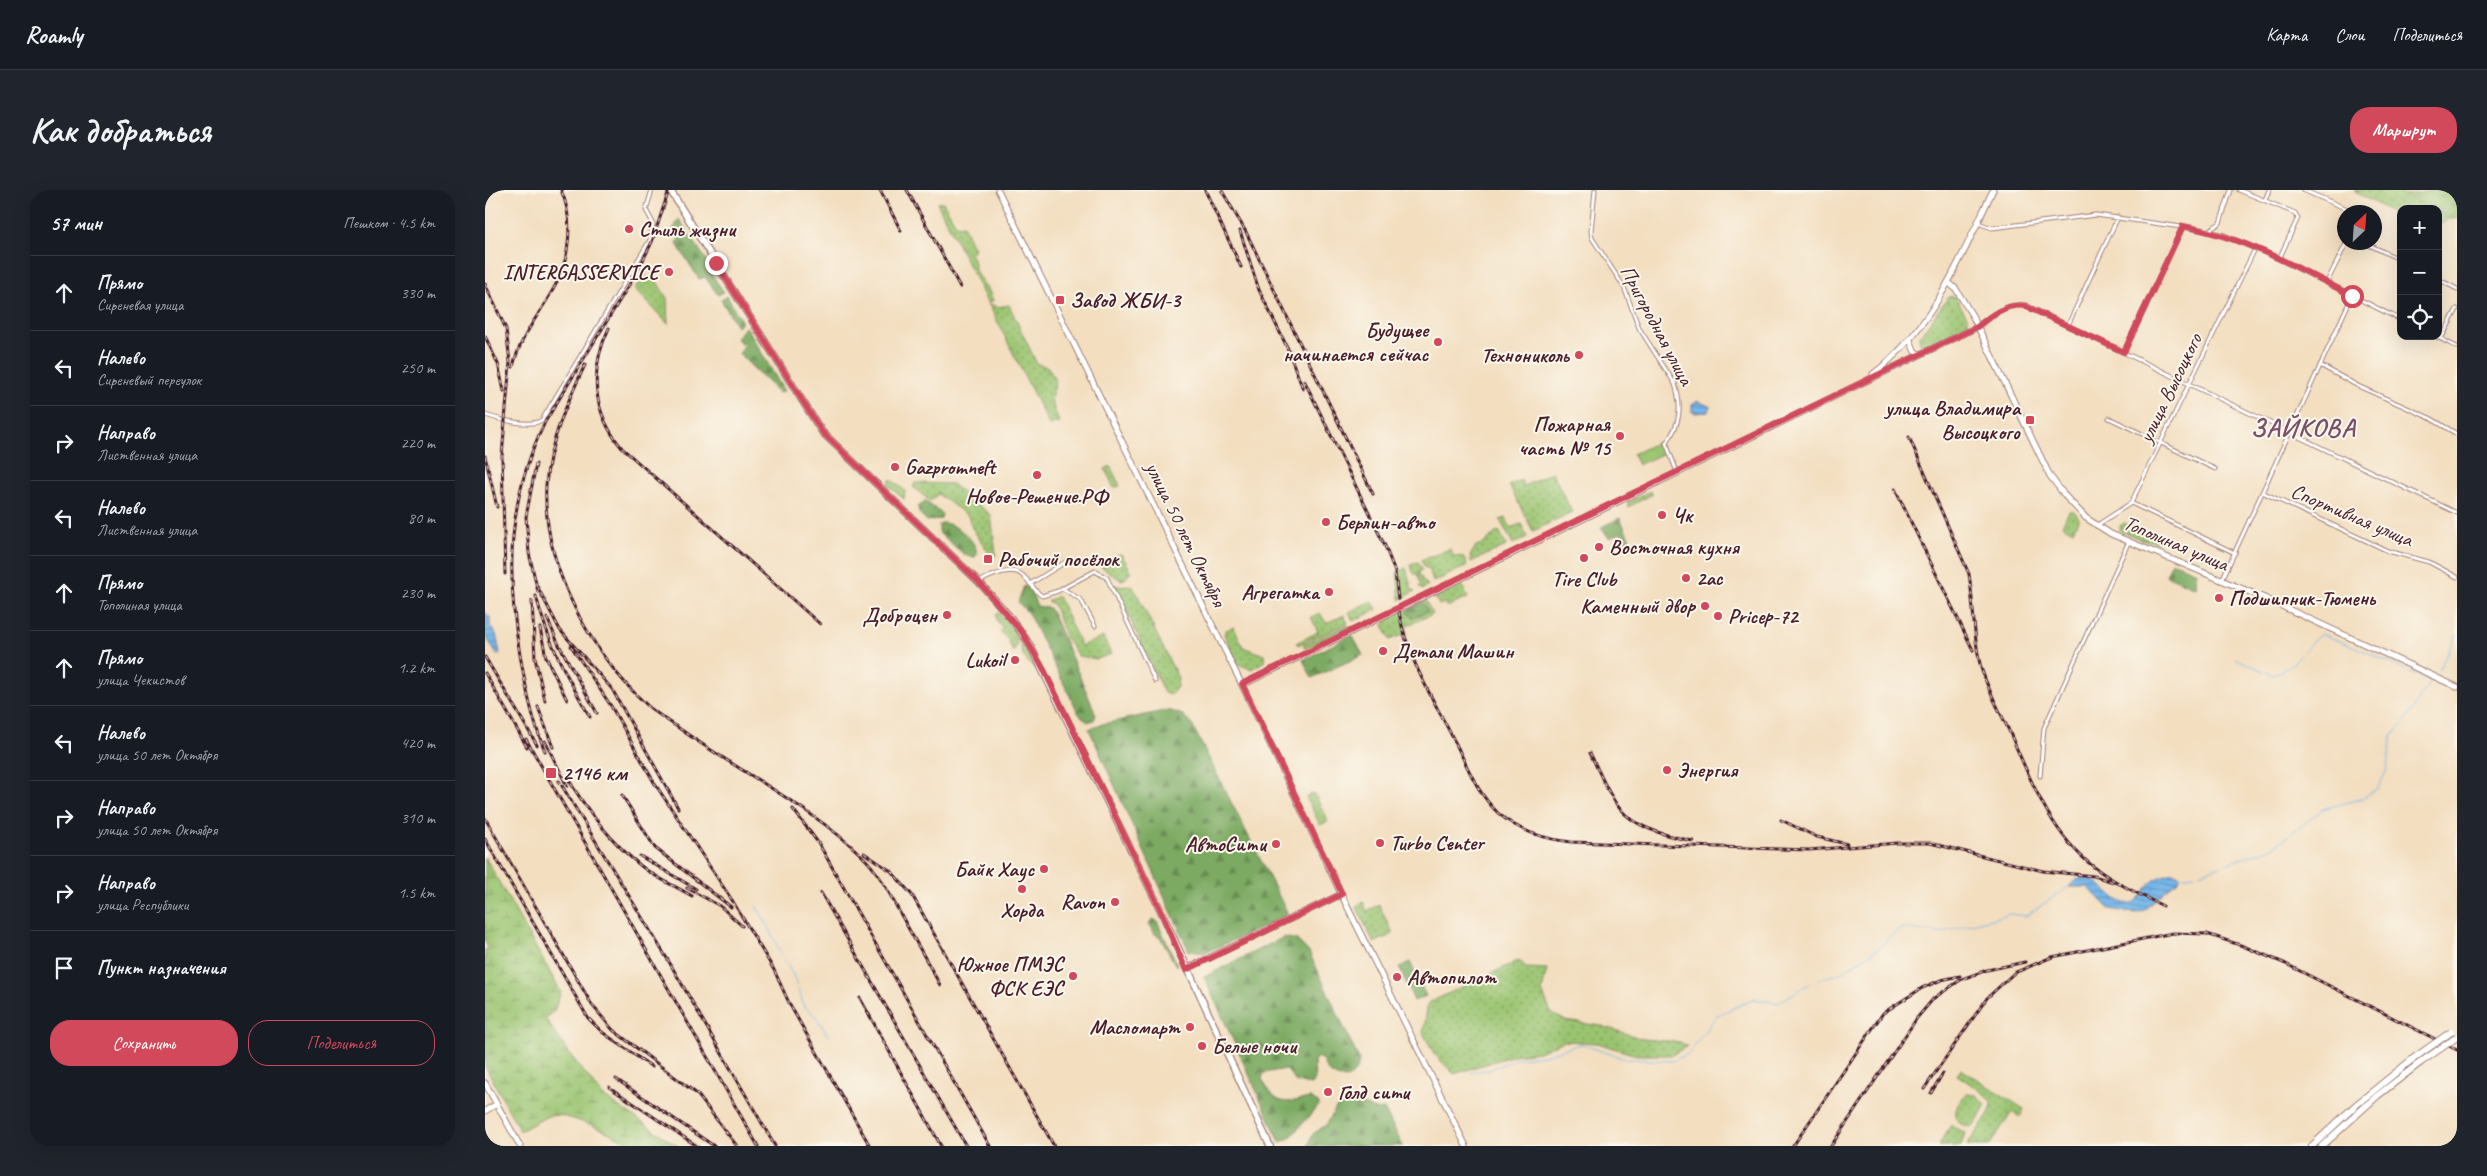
<!DOCTYPE html>
<html lang="ru">
<meta charset="utf-8">
<style>
:root{--surface:#171b24;--page:#20242c;--text:#f1f3f6;--muted:#9ea1a6;--line:#363941;--accent:#d1495b}
body{margin:0;font-family:Caveat,sans-serif;background:var(--page);color:var(--text)}
.controls{position:absolute;right:15px;top:15px;display:grid;overflow:hidden;border-radius:10px;box-shadow:0 5px 20px #0002}
.controls button{width:45px;height:45px;display:grid;place-items:center;padding:0;border:0;border-bottom:1px solid var(--line);background:var(--surface);color:var(--text);font:25px sans-serif}
.compass{position:absolute;left:1852px;top:15px;width:45px;height:45px;border-radius:50%;background:var(--surface);box-shadow:0 5px 20px #0002;rotate:25deg}
.stop{position:absolute;width:15px;height:15px;margin:-11px;border:4px solid #d1495b;border-radius:50%;background:#fff}
.stop.end{background:#d1495b;border-color:#fff;box-shadow:0 1px 5px #0008}
.list{margin:0;padding:0;list-style:none}
h2{display:flex;justify-content:space-between;align-items:center;height:65px;margin:0;padding:0 20px;font-size:21px}
h2 small{font-size:16px;font-weight:400;color:var(--muted)}
.list li{display:grid;grid-template-columns:32px 1fr auto;gap:15px;align-items:center;box-sizing:border-box;height:75px;padding:0 20px;border-top:1px solid var(--line)}
.list b{display:block;font-size:19px;white-space:nowrap}
.list p{margin:0;font-size:16px;white-space:nowrap;color:var(--muted)}
.list em{font-size:16px;font-style:normal;color:var(--muted)}
.actions{display:flex;gap:10px;padding:15px 20px}
.actions a{flex:1;padding:11px 0;border:1px solid var(--accent);border-radius:20px;text-align:center;font-size:18px;color:var(--accent)}
.actions .main{background:var(--accent);color:#fff}
.icon{flex:none;width:28px;height:28px;fill:none;stroke:currentColor;stroke-width:2;stroke-linecap:round;stroke-linejoin:round}
.map{position:relative;flex:none;width:1972px;height:956px;overflow:hidden;border-radius:20px}
header{display:flex;align-items:center;gap:30px;box-sizing:border-box;height:70px;padding:0 25px;background:var(--surface);border-bottom:1px solid var(--line)}
header strong{font-size:24px}
nav{display:flex;gap:28px;margin-inline-start:auto;font-size:18px}
.intro{display:flex;align-items:center;justify-content:space-between;box-sizing:border-box;height:120px;padding:0 30px}
h1{margin:0;font-size:35px}
.button{padding:12px 22px;border-radius:20px;background:var(--accent);color:#fff;font-size:18px;font-weight:700}
main{display:flex;gap:30px;padding:0 30px}
aside{flex:1;background:var(--surface);border-radius:20px;box-shadow:0 5px 20px #0002}
.map>svg:first-child{display:block}
</style>
<header>
<strong>Roamly</strong>
<nav><a>Карта</a><a>Слои</a><a>Поделиться</a></nav>
</header>
<div class="intro"><h1>Как добраться</h1><a class="button">Маршрут</a></div>
<main>
<aside>
<h2>57 мин<small>Пешком · 4.5 km</small></h2>
<ul class="list">
<li><svg class="icon" aria-label="ahead" viewBox="0 0 24 24"><path d="M12 20V5M6 11l6-6 6 6"/></svg><div><b>Прямо</b><p>Сиреневая улица</p></div><em>330 m</em></li>
<li><svg class="icon" aria-label="left" viewBox="0 0 24 24"><path d="M17 20v-9H6M10 6l-5 5 5 5"/></svg><div><b>Налево</b><p>Сиреневый переулок</p></div><em>250 m</em></li>
<li><svg class="icon" aria-label="right" viewBox="0 0 24 24"><path d="M7 20v-9h11M14 6l5 5-5 5"/></svg><div><b>Направо</b><p>Лиственная улица</p></div><em>220 m</em></li>
<li><svg class="icon" aria-label="left" viewBox="0 0 24 24"><path d="M17 20v-9H6M10 6l-5 5 5 5"/></svg><div><b>Налево</b><p>Лиственная улица</p></div><em>80 m</em></li>
<li><svg class="icon" aria-label="ahead" viewBox="0 0 24 24"><path d="M12 20V5M6 11l6-6 6 6"/></svg><div><b>Прямо</b><p>Тополиная улица</p></div><em>230 m</em></li>
<li><svg class="icon" aria-label="ahead" viewBox="0 0 24 24"><path d="M12 20V5M6 11l6-6 6 6"/></svg><div><b>Прямо</b><p>улица Чекистов</p></div><em>1.2 km</em></li>
<li><svg class="icon" aria-label="left" viewBox="0 0 24 24"><path d="M17 20v-9H6M10 6l-5 5 5 5"/></svg><div><b>Налево</b><p>улица 50 лет Октября</p></div><em>420 m</em></li>
<li><svg class="icon" aria-label="right" viewBox="0 0 24 24"><path d="M7 20v-9h11M14 6l5 5-5 5"/></svg><div><b>Направо</b><p>улица 50 лет Октября</p></div><em>310 m</em></li>
<li><svg class="icon" aria-label="right" viewBox="0 0 24 24"><path d="M7 20v-9h11M14 6l5 5-5 5"/></svg><div><b>Направо</b><p>улица Республики</p></div><em>1.5 km</em></li>
<li><svg class="icon" aria-label="arrive" viewBox="0 0 24 24"><path d="M6 21V4h12l-3 4 3 4H6"/></svg><div><b>Пункт назначения</b></div></li>
</ul>
<div class="actions"><a class="main">Сохранить</a><a>Поделиться</a></div>
</aside>
<div class="map">
<svg width="1972" height="956" viewBox="0 0 1972 956">
<defs>
<pattern id="green-dots" width="8" height="8" patternUnits="userSpaceOnUse" patternTransform="scale(1.25)"><rect width="8" height="8" fill="#9ac470"/><path d="M2 2h.1M6 6h.1" fill="none" stroke="#809f5c" stroke-width="1.8" stroke-linecap="round"/></pattern>
<pattern id="forest-firs" width="22" height="20" patternUnits="userSpaceOnUse" patternTransform="scale(1.25)"><rect width="22" height="20" fill="#7baa62"/><path d="M5 1l3.5 6h-7zM16 11l3.5 6h-7z" fill="#678a51"/></pattern>
<pattern id="wetland-marsh" width="20" height="14" patternUnits="userSpaceOnUse" patternTransform="scale(1.25)"><rect width="20" height="14" fill="#9ac470"/><path d="M1 5h8M5 5V1M11 12h8M15 12V8" fill="none" stroke="#809f5c"/></pattern>
<pattern id="water-rules" width="6" height="5" patternUnits="userSpaceOnUse" patternTransform="scale(1.25)"><rect width="6" height="5" fill="#74b6e9"/><path d="M0 2.5h6" fill="none" stroke="#6193bd"/></pattern>
</defs>
<rect width="100%" height="100%" fill="#fbf7ec"/>
<filter id="ink" filterUnits="userSpaceOnUse"><feTurbulence type="fractalNoise" baseFrequency=".02" numOctaves="2"/><feDisplacementMap in="SourceGraphic" scale="10" xChannelSelector="R" yChannelSelector="G"/><feConvolveMatrix kernelMatrix="1 2 1 2 8 2 1 2 1" color-interpolation-filters="sRGB"/></filter>
<filter id="wash" filterUnits="userSpaceOnUse"><feTurbulence type="fractalNoise" baseFrequency=".0096" numOctaves="4" result="noise"/><feDisplacementMap in="SourceGraphic" scale="20" xChannelSelector="R" yChannelSelector="G"/><feGaussianBlur stdDeviation="1.12" result="paint"/><feColorMatrix in="noise" values="0 0 0 0 0 0 0 0 0 0 0 0 0 0 0 0 0 1.4 0 .05"/><feComposite in="paint" operator="in"/></filter>
<g filter="url(#wash)">
<rect width="100%" height="100%" fill="#f3dec0"/>
<path fill="url(#green-dots)" stroke="#72724e" d="M1870,0H1906L1932,9L1947,19H1916L1915,27L1870,2Z
M458,12L472,36L478,35L489,59L485,64C490,70 488,73 490,79C493,90 504,96 508,111L502,112L452,13Z
M1972,20V29H1962L1959,33H1953V22L1962,29Z
M159,84L163,89L169,87L182,108L183,134L150,99Z
M1464,106L1470,107L1483,128V133L1481,137L1442,158L1435,154L1434,147Z
M503,113L512,117L524,115L552,174L563,177L571,191L566,210L574,232L564,235Z
M625,276L635,296L629,298L620,279Z
M1067,282L1087,322L1048,341L1024,295L1036,290L1039,296Z
M406,289L420,301L419,309L402,295Z
M430,293L467,294L506,325L511,364L509,367L506,366L487,338L483,326L453,304L445,311L428,297Z
M1165,301L1168,304L1143,317V312Z
M1584,321H1589L1594,328L1588,341L1577,335Z
M1021,328L1025,338L1036,334L1042,347L1028,354L1015,330Z
M1639,333L1652,340L1673,344L1675,348L1673,352L1658,350L1635,341V336Z
M1012,342H1015L1021,356L986,372L985,366L991,356L999,353Z
M965,359L969,366L979,367L982,376L948,392L944,378H940L936,370Z
M636,364L646,381L640,389L636,390L616,377L629,372L627,367Z
M933,372L937,379L934,383L938,391L943,395L937,400L934,396L936,394L932,384H929L925,375Z
M921,378L927,400L930,401L915,410L912,382Z
M977,394L983,408L962,417L959,413L954,415L950,407Z
M642,395L647,396L652,404L693,488L692,497L686,505L679,503L630,396Z
M573,406L596,456L618,447L626,464L612,469L593,466L581,448L568,414L562,411Z
M940,410L948,424L921,436L922,443L905,450L898,435L900,431Z
M886,411L892,418L891,420L868,431L864,422Z
M513,422C523,434 540,447 528,462L523,450L515,441L518,438L512,431L511,424Z
M835,423L841,433L859,425L863,433L813,455L811,453L833,442L826,427Z
M863,435V438L820,459L818,455Z
M749,437L758,457L779,465L781,471L766,479L753,474L739,444L741,440Z
M536,451L551,478C542,475 534,461 536,451Z
M829,603L843,631L835,635L821,607Z
M878,712L882,721L894,715L908,744L889,753L871,716Z
M1035,770L1041,778L1062,779L1057,801L1066,823L1081,831L1117,836L1158,849L1195,852L1202,856L1187,865H1151L1112,853L1079,851L1054,862L1029,865L969,884L950,865L938,843L943,813Z
M1476,879L1539,919L1535,927L1527,922L1504,956H1482C1511,910 1521,918 1472,885Z
M1482,904L1491,905L1501,914L1491,933L1485,937C1464,934 1469,914 1482,904Z
M1466,935L1480,943L1476,956H1453Z"/>
<path fill="url(#forest-firs)" stroke="#626446" d="M194,29L226,77L224,81L239,102L233,105L220,87L214,89L192,54L194,49L187,41Z
M242,106L257,132L252,136L236,110Z
M261,136L299,201L294,203L254,164L259,156L251,148Z
M440,311L457,324L456,329L442,331L434,323L433,317Z
M1135,328L1149,358L1145,359L1136,343L1124,348L1116,337Z
M458,333C471,334 492,350 492,365L489,368L480,365L454,343V335Z
M1687,372L1712,382L1710,398L1681,385Z
M539,396L544,397L552,416L564,418L569,427L608,517L611,525L609,530L603,532L594,524L543,423L533,412Z
M938,413L943,421L928,428L922,422L925,419Z
M867,445L878,465L827,488L818,470Z
M683,520L698,525L707,535L802,722L800,728L719,763L704,761L604,539L613,535Z
M668,729L672,731L692,774L691,776L675,747L670,744L664,733Z
M799,747L812,750L824,762L874,870C873,895 842,893 838,870L832,867L829,871L830,889L826,895L811,892L801,879L779,883L777,889C792,917 798,913 825,908L835,914L805,948L795,952L719,787Z
M925,772L941,806L929,811L914,777Z
M868,909L889,920L899,919L918,956H823L828,944L841,935L851,918Z"/>
<path fill="url(#wetland-marsh)" stroke="#72724e" d="M1953,0H1972V20L1962,29L1953,22V19C1942,19 1931,9 1919,5Z
M0,667L76,802L69,821L60,828L83,862L118,906L193,956H152L107,935L75,925L63,926L35,941L0,876V760L3,758L0,752Z"/>
<path fill="#9ac470" stroke="#72724e" d="M1173,252L1179,263L1153,275L1148,264Z"/>
<path fill="url(#water-rules)" stroke="#5f6a8a" d="M1213,211L1226,217L1223,222L1210,223L1207,222V215Z
M0,422L5,427V436L11,444L15,463L12,465L0,445Z
M1689,682L1695,686L1694,691L1684,697L1660,720L1651,723L1624,719L1603,697H1584C1605,670 1622,709 1639,713C1654,716 1656,702 1665,694C1669,689 1683,683 1689,682Z"/>
<g fill="none" stroke-linecap="round" stroke-linejoin="round">
<path stroke="#74b6e9" stroke-width="1" d="M1954,479L1972,445
M1715,683L1787,658L1838,619L1878,608L1893,598L1901,582L1907,546L1920,532L1945,491L1870,457L1836,444C1816,461 1814,475 1787,485L1750,468
M1693,687L1710,685
M271,716L284,737L295,762L308,785L319,816L332,828L343,846
M1332,790L1356,783L1394,758L1404,747L1417,738L1454,743L1525,724L1541,726L1583,697
M986,882L1004,880L1033,868L1060,865L1096,854L1140,869L1187,871L1203,864L1232,825L1270,809L1293,813L1324,794"/>
</g>
</g>
<g filter="url(#ink)">
<g fill="none" stroke-linecap="round" stroke-linejoin="round">
<g stroke="#9e7e76" stroke-width="5">
<path id="street" d="M1110,0L1106,41L1107,48L1139,97L1154,138L1190,194C1197,216 1196,234 1181,253L1192,282
M1754,0L1810,23L1813,28L1794,69
M1818,0L1869,22
M1780,10L1784,0
M1493,33L1507,38L1611,25L1718,40L1739,45L1794,69L1916,130
M1723,41L1735,33L1746,0
M1878,52L1916,70
M1953,89L1972,99
M1842,92L1862,52
M1583,135L1633,27
M1492,137C1506,125 1521,113 1540,115L1972,323
M1950,146L1972,157
M1956,149L1972,119
M1639,162L1698,36
M1835,175L1873,196L1945,228L1972,244
M0,225C12,229 46,238 57,230L165,50L168,33L161,20L167,0
M1624,228L1730,279
M1777,302L1903,361L1944,372L1972,387
M1646,313L1750,363
M1611,336L1646,313L1770,59
M1737,390L1867,106
M494,392C505,386 526,376 537,385C545,391 549,401 557,406L573,401L610,381L622,388L670,491
M545,394L582,371
M577,398L596,410L610,436
M1555,586L1559,538L1644,351"/>
</g>
<g stroke="#9e7e76" stroke-width="7">
<path id="secondary" d="M513,0L757,495L860,712L981,956
M1464,93L1471,99L1488,127L1565,286L1581,307L1601,328L1626,344L1777,407L1972,497
M1425,150L1430,162L1436,164
M1388,184C1449,138 1476,67 1508,0
M757,495L1492,137
M701,779L857,704
M0,893L35,956
M0,921L12,914"/>
</g>
<g stroke="#9e7e76" stroke-width="8">
<path id="primary" d="M185,0L337,242L494,392L526,428L545,455L675,719L785,956"/>
</g>
<g stroke="#9e7e76" stroke-width="8">
<path id="highway" d="M1827,956L1872,914L1929,868
M1837,956L1892,906L1936,872"/>
</g>
<use href="#street" stroke="#fff" stroke-width="3"/>
<use href="#secondary" stroke="#fff" stroke-width="5"/>
<use href="#primary" stroke="#fff" stroke-width="5.5"/>
<use href="#highway" stroke="#fff" stroke-width="6"/>
<g stroke="#4a1f2b" stroke-width="3">
<path id="rail" d="M395,0L416,41
M422,0L475,97
M720,0L756,77
M737,1L761,42L888,304
M755,41L774,100L804,161
M0,94L21,139L25,172L17,266L20,384
M124,138C104,180 107,222 137,258L335,434
M0,146L13,174L19,201
M801,155L818,199
M100,175C82,213 64,252 61,295C57,375 105,463 163,516C173,525 187,533 198,541C255,582 328,618 377,666C394,682 404,703 415,723C428,747 442,771 455,795
M28,177C35,146 55,124 70,96C85,69 89,29 76,0
M819,190L900,356L910,382L913,409
M1424,247L1484,384C1489,414 1488,444 1495,474C1501,497 1515,521 1525,543C1546,591 1566,644 1609,677C1630,693 1654,704 1678,716
M0,266L12,317
M51,274L41,327L44,363L53,402
M1410,299L1488,460
M52,396L75,440L127,499L193,618
M51,406C63,453 81,485 105,527
M47,411L50,468L60,511
M914,422C922,469 950,512 971,554C983,578 993,604 1013,623C1033,641 1059,649 1086,652L1324,660L1413,653H1445L1558,681L1609,686L1635,694
M62,428L74,455L112,523
M55,438L61,467L82,510
M86,456L126,516L170,594L247,710L289,780L305,815L385,956
M0,467L52,555
M0,483L42,557
M53,517L68,557
M41,549L273,956
M60,551L82,596
M60,561C47,530 41,498 35,465C21,382 22,310 60,232L152,82L167,52L184,0
M1105,563C1113,579 1120,597 1130,612C1145,637 1181,646 1208,651
M82,587C100,618 127,653 156,676C171,688 190,696 207,706
M74,591L183,770L290,956
M137,605L170,658L246,717
M308,619L334,654L505,956
M0,628L107,815L128,840L212,904L252,956
M1296,630L1332,647L1362,654
M0,649L103,828L117,842L167,877
M379,663L406,681L427,705L569,956
M155,666L211,699
M202,698L235,716L257,736
M336,703L481,956
M375,808L456,956
M131,889L229,956
M124,897L212,956
M1439,899L1502,808L1529,783L1567,767L1688,743L1722,744L1758,756L1801,774L1972,860
M1446,903L1458,883
M1308,956L1398,823L1437,798L1456,790L1475,786
M1346,956L1432,828L1449,808L1477,789L1502,780L1540,772"/>
</g>
<use href="#rail" stroke="#fbf7ec" stroke-width="1" stroke-dasharray="4" stroke-linecap="butt"/>
<g stroke="#9e7e76" stroke-width="8" stroke-linecap="butt">
<path id="highway-bridge" d="M1929,868L1966,842
M1936,872L1972,847"/>
</g>
<use href="#highway-bridge" stroke="#fff" stroke-width="6"/>
</g>
</g>
<g fill="none" stroke-linecap="round" stroke-linejoin="round" filter="url(#ink)">
<path stroke="#d1495b" stroke-width="6" d="M231,73L337,242L494,392L537,442L560,482L675,719L701,780L857,704L757,494L1105,324L1492,137C1505,126 1521,113 1540,116L1639,162L1698,36C1758,47 1813,77 1867,106"/>
</g>
<g fill="#d1495b" stroke="#fbf7ec" stroke-width="2">
<circle cx="144" cy="39" r="5"/>
<circle cx="184" cy="82" r="5"/>
<rect x="570" y="105" width="10" height="10" rx="2.5"/>
<circle cx="953" cy="152" r="5"/>
<circle cx="1094" cy="165" r="5"/>
<rect x="1540" y="225" width="10" height="10" rx="2.5"/>
<circle cx="1135" cy="246" r="5"/>
<circle cx="410" cy="277" r="5"/>
<circle cx="552" cy="285" r="5"/>
<circle cx="1177" cy="325" r="5"/>
<circle cx="841" cy="332" r="5"/>
<circle cx="1114" cy="357" r="5"/>
<circle cx="1099" cy="368" r="5"/>
<rect x="498" y="364" width="10" height="10" rx="2.5"/>
<circle cx="1201" cy="388" r="5"/>
<circle cx="844" cy="402" r="5"/>
<circle cx="1734" cy="408" r="5"/>
<circle cx="1220" cy="416" r="5"/>
<circle cx="462" cy="425" r="5"/>
<circle cx="1233" cy="426" r="5"/>
<circle cx="898" cy="461" r="5"/>
<circle cx="530" cy="470" r="5"/>
<circle cx="1182" cy="580" r="5"/>
<rect x="60" y="577" width="12" height="12" rx="2.5"/>
<circle cx="895" cy="653" r="5"/>
<circle cx="791" cy="654" r="5"/>
<circle cx="559" cy="679" r="5"/>
<circle cx="537" cy="699" r="5"/>
<circle cx="630" cy="712" r="5"/>
<circle cx="588" cy="786" r="5"/>
<circle cx="912" cy="787" r="5"/>
<circle cx="705" cy="837" r="5"/>
<circle cx="717" cy="856" r="5"/>
<circle cx="843" cy="902" r="5"/>
</g>
<g text-anchor="middle" dominant-baseline="central" stroke-width="4" stroke-linejoin="round" paint-order="stroke">
<g font-size="21" font-weight="bold" fill="#4a1f2b" stroke="#fbf7ec" text-anchor="start">
<text x="154" y="39">Стиль жизни</text>
<text x="174" y="82" text-anchor="end">INTERGASSERVICE</text>
<text x="585" y="110">Завод ЖБИ-3</text>
<text x="943" y="140" text-anchor="end">Будущее<tspan x="943" dy="24">начинается сейчас</tspan></text>
<text x="1084" y="165" text-anchor="end">Технониколь</text>
<text x="1535" y="218" text-anchor="end">улица Владимира<tspan x="1535" dy="24">Высоцкого</tspan></text>
<text x="1125" y="234" text-anchor="end">Пожарная<tspan x="1125" dy="24">часть № 15</tspan></text>
<text x="420" y="277">Gazpromneft</text>
<text x="552" y="306" text-anchor="middle">Новое-Решение.РФ</text>
<text x="1187" y="325">Чк</text>
<text x="851" y="332">Берлин-авто</text>
<text x="1124" y="357">Восточная кухня</text>
<text x="513" y="369">Рабочий посёлок</text>
<text x="1211" y="388">2ас</text>
<text x="1099" y="389" text-anchor="middle">Tire Club</text>
<text x="834" y="402" text-anchor="end">Агрегатка</text>
<text x="1744" y="408">Подшипник-Тюмень</text>
<text x="1210" y="416" text-anchor="end">Каменный двор</text>
<text x="452" y="425" text-anchor="end">Доброцен</text>
<text x="1243" y="426">Pricep-72</text>
<text x="908" y="461">Детали Машин</text>
<text x="520" y="470" text-anchor="end">Lukoil</text>
<text x="1192" y="580">Энергия</text>
<text x="77" y="583">2146 км</text>
<text x="905" y="653">Turbo Center</text>
<text x="781" y="654" text-anchor="end">АвтоСити</text>
<text x="549" y="679" text-anchor="end">Байк Хаус</text>
<text x="620" y="712" text-anchor="end">Ravon</text>
<text x="537" y="720" text-anchor="middle">Хорда</text>
<text x="578" y="774" text-anchor="end">Южное ПМЭС<tspan x="578" dy="24">ФСК ЕЭС</tspan></text>
<text x="922" y="787">Автопилот</text>
<text x="695" y="837" text-anchor="end">Масломарт</text>
<text x="727" y="856">Белые ночи</text>
<text x="853" y="902">Голд сити</text>
</g>
<g font-size="21" fill="#4a1f2b" stroke="#fbf7ec">
<text transform="translate(1172 135) rotate(62)">Пригородная улица</text>
<text transform="translate(1685 198) rotate(-64)">улица Высоцкого</text>
<text transform="translate(1867 325) rotate(23)">Спортивная улица</text>
<text transform="translate(701 344) rotate(64)">улица 50 лет Октября</text>
<text transform="translate(1691 353) rotate(23)">Тополиная улица</text>
</g>
<g font-size="26" font-weight="bold" letter-spacing="1" fill="#7a5169" stroke="#fbf7ec">
<text x="1818" y="237">ЗАЙКОВА</text>
</g>
</g>
</svg>
<div class="controls">
<button>+</button>
<button>−</button>
<button><svg class="icon" aria-label="locate" viewBox="0 0 24 24"><circle cx="12" cy="12" r="6"/><path d="M12 2v4M12 18v4M2 12h4M18 12h4"/></svg></button>
</div>
<svg class="compass" viewBox="-18 -18 36 36"><path d="M0-13l5 13h-10z" fill="#e53935"/><path d="M0 13l5-13h-10z" fill="#9ea1a6"/></svg>
<div class="stop" style="left:1867px;top:106px"></div>
<div class="stop end" style="left:231px;top:73px"></div>
</div>
</main>
